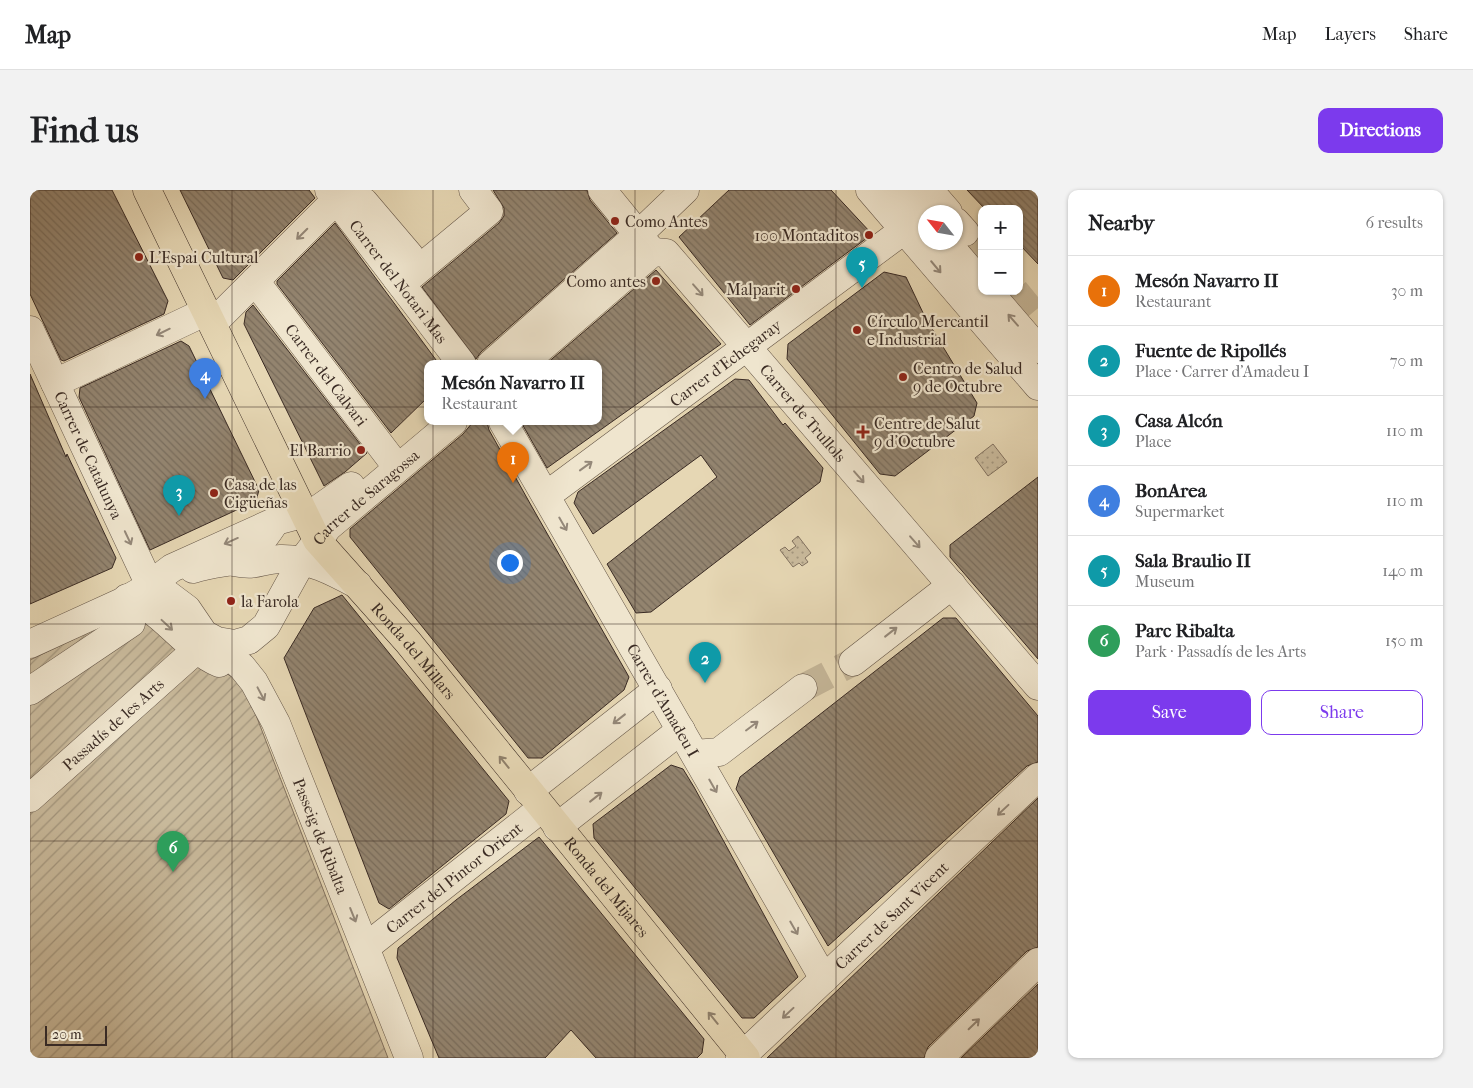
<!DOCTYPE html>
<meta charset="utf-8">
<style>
:root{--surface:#fff;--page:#f2f2f2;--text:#202124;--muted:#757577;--line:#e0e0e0;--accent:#7c3aed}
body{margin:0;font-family:"IM FELL French Canon",serif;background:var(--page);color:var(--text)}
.controls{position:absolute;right:15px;top:15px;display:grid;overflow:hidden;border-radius:10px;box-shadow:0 1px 4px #0004}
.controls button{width:45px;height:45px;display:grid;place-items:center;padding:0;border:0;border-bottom:1px solid var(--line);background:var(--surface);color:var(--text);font:25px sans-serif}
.compass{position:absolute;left:888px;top:15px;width:45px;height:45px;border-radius:50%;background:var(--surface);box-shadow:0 1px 4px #0004;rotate:301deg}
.scale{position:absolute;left:15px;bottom:12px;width:62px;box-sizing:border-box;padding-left:5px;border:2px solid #3a2b24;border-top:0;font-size:14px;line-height:18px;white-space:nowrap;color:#3a2b24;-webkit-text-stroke:4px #efe5ce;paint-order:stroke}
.you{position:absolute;left:479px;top:372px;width:18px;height:18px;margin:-12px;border:4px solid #fff;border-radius:50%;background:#1a73e8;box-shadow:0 0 0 8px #1a73e833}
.badge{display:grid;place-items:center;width:32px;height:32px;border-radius:50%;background:var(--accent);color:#fff;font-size:16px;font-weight:700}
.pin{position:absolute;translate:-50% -41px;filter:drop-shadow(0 1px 2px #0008)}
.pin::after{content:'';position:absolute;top:26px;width:18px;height:15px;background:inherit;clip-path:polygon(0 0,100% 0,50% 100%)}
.popup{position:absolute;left:394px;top:170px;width:178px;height:65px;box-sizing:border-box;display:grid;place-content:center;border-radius:10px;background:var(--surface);filter:drop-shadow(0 1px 4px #0005);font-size:16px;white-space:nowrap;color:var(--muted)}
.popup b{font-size:19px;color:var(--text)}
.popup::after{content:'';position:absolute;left:50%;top:100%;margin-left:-10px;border:10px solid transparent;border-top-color:var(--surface)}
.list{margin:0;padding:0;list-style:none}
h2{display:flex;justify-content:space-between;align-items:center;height:65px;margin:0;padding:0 20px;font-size:21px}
h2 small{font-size:16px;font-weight:400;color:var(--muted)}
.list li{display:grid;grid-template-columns:32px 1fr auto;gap:15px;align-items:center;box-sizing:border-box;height:70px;padding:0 20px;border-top:1px solid var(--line)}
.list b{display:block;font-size:19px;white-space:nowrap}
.list p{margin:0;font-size:16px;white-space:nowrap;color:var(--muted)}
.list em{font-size:16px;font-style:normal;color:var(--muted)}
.actions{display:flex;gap:10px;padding:15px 20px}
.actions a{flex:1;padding:11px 0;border:1px solid var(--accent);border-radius:10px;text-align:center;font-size:18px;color:var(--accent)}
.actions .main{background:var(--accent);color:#fff}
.map{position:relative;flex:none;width:1008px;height:868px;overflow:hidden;border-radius:10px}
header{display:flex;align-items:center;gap:30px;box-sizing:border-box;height:70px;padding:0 25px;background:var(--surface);border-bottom:1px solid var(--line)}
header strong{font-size:24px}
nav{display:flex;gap:28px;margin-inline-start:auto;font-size:18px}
.intro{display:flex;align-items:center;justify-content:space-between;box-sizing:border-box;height:120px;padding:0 30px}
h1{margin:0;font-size:35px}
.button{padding:12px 22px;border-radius:10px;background:var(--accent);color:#fff;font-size:18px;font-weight:700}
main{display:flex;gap:30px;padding:0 30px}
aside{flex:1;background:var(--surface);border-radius:10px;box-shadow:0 1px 4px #0004}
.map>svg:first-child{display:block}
</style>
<header>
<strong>Map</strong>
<nav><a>Map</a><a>Layers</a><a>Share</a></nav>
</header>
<div class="intro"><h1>Find us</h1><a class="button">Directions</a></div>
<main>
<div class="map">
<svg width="1008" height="868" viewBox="0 0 1008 868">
<defs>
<pattern id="park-dots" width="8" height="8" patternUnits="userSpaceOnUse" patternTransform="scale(1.25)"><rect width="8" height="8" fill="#c9ba9c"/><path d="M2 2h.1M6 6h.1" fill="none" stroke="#a4977f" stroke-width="1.8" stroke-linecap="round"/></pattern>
<pattern id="garden-furrows" width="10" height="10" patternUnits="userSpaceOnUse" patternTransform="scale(1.25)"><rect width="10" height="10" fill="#c9ba9c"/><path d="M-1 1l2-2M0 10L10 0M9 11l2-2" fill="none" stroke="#a4977f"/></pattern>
<pattern id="building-back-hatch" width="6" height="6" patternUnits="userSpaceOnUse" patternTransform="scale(1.25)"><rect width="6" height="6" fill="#93846f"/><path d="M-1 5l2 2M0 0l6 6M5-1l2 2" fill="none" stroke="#796c5b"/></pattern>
</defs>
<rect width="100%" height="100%" fill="#e6d7b4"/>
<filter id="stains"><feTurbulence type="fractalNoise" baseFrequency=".004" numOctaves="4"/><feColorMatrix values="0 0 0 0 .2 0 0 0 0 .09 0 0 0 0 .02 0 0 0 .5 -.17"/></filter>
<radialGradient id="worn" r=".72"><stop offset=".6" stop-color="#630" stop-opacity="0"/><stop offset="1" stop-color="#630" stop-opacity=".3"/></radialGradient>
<path fill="url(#park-dots)" stroke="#827260" d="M963,254L977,272L958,286L945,268Z
M768,346L781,363L775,368L778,372L772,376L769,373L763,377L750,360L755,357L759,361L766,356L762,351Z"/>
<path fill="url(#garden-furrows)" stroke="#827260" d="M104,415L164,464L214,494L358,868H0V470L82,431Z"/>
<path fill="url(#building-back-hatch)" stroke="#3a2b24" d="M0,0H82L138,111L134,124L34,171L31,170L0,104Z
M150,0H279L285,8L203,90L193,88Z
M463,0H557L560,10L587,43L451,162L446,169L392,97L469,33L474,26V18Z
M699,0H801L841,43V45L720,135L649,47Z
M937,0H1008V74L989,54V19H955Z
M305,33L409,174H398V207L361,243L247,94V91Z
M626,80L691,154L517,278L491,232H568V174H516Z
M854,82L876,87L895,127L947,213L944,226L865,286L850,284L757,169L758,154Z
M223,115L337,263L315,282L294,296L214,134L216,122Z
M151,151L159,156L229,300L226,311L120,360L49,207L50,198Z
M0,184L36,267L37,264L86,368L82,378L0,414Z
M705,189L719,190L753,235L755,233L793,278L790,292L621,422L606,423L577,374L687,287L671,265L563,344L544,313L548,302Z
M443,232H457L459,240L502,317L599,487L594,500L512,568H498L320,347V339L433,244Z
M1008,287V469L920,367V355Z
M312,405L479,611L476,624L359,719L349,713L254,468L284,418Z
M913,428H926L1008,526V572L997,576L798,756L706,599L710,587Z
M641,575L653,579L664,597L768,787L724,828H712L564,648L563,634Z
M1008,608V757L997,761L898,857L894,868H737Z
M509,647L674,849L672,863L667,868H566L541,840L515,868H409L367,768L368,758L426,710Z
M1008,794V868H931Z"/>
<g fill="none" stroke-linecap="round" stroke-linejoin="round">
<path stroke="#c4b597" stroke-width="28" stroke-dasharray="28 14" stroke-linecap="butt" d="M935,42L952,62
M985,101L1008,129
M773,498L823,472"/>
<g stroke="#655648" stroke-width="29">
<g id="minor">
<path id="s1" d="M299,0L432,174"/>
<path d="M572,0L620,59"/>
<path d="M840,0L1008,196"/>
<path d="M871,0L896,28"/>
<path d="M899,0L918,22"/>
<path d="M334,12L380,66L367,89"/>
<path d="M926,32L935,42"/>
<path d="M916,52L952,94"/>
<path id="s2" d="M225,91L367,277"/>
<path d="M371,94L459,21L443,0"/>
<path d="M958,101L1008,159"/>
<path d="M183,133L316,0"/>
<path id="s3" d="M0,140L117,389L157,419L174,444L187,451L205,454L219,450L236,436L272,371L298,337L423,232"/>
<path d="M461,174L609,44L655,0"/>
<path id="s4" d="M492,174L623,62L636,63L1008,496"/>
<path d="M25,193L177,121"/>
<path id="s5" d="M473,232L794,789"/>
<path id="s6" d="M517,305L874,40"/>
<path d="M204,372C228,377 229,370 250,369C278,368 304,382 328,395"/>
<path d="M163,379C208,366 213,380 243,335"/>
<path d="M97,408C130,416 154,458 189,473"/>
<path id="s7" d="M179,448L212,477L224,492L246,533L379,868"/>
<path d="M0,454L92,412L113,400L142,378L246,331L287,320L321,296"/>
<path d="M823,472L922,395"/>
<path d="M0,501L101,433"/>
<path d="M665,564L689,562L773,498"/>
<path d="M498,601L628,499"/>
<path id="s8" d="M0,608L166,460"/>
<path d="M527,637L651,540"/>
<path id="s9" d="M336,757L512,618"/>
<path id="s10" d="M710,868L1008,587"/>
<path d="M909,868L1008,772"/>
</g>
</g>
<g stroke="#3a2b24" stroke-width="29">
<g id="major">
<path id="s11" d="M117,0L287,350L378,452L716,868"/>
</g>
</g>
<use href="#minor" stroke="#efe5ce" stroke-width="28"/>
<use href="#major" stroke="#e6d7b4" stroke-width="28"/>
</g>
<defs><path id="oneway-shaft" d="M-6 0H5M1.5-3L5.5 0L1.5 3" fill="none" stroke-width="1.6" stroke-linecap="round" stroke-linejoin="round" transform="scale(1.25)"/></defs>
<g stroke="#948879">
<use href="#oneway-shaft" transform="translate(272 44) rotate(135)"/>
<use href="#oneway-shaft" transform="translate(906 77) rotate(50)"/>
<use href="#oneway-shaft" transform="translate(668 100) rotate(49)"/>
<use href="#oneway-shaft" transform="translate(983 130) rotate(-131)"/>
<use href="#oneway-shaft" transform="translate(133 142) rotate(154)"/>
<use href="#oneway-shaft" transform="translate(556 276) rotate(-36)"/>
<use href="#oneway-shaft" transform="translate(829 287) rotate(49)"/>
<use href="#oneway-shaft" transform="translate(533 334) rotate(60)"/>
<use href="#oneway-shaft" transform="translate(98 348) rotate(65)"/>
<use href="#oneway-shaft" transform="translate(201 351) rotate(156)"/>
<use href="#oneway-shaft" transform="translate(885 352) rotate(49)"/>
<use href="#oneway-shaft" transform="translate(137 435) rotate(43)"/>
<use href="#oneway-shaft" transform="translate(861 442) rotate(-38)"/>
<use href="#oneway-shaft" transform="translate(231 504) rotate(62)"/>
<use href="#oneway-shaft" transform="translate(589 529) rotate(142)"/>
<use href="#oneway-shaft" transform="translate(722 536) rotate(-37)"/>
<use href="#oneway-shaft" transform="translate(683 596) rotate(60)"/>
<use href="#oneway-shaft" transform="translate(566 607) rotate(-38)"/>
<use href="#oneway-shaft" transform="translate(973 620) rotate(137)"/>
<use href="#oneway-shaft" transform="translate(323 725) rotate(68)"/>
<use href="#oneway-shaft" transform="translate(764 738) rotate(60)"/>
<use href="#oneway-shaft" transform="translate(758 823) rotate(137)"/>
<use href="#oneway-shaft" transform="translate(944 834) rotate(-44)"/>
</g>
<g stroke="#90816c">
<use href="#oneway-shaft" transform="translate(474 572) rotate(-129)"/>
<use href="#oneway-shaft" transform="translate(683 828) rotate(-129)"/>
</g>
<path fill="none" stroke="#3a2b24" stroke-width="1" stroke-opacity="0.55" d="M202,0V868M403,0V868M605,0V868M806,0V868M0,217H1008M0,434H1008M0,651H1008"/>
<g fill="#8f2418" stroke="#efe5ce" stroke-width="2">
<circle cx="585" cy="31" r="5"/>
<circle cx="839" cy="45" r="5"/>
<circle cx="109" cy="67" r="5"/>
<circle cx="626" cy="91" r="5"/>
<circle cx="766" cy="99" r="5"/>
<circle cx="827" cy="140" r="5"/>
<circle cx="873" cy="187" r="5"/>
<path d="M830.5 234.5h5v5h5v5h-5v5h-5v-5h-5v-5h5z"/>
<circle cx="331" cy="260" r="5"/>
<circle cx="184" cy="303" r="5"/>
<circle cx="201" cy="411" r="5"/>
</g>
<g text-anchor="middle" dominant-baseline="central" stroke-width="4.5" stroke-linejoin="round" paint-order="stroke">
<g font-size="16" fill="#3a2b24" stroke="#efe5ce" text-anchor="start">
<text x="595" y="31">Como Antes</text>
<text x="829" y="45" text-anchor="end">100 Montaditos</text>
<text x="119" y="67">L'Espai Cultural</text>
<text x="616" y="91" text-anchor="end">Como antes</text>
<text x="756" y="99" text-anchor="end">Malparit</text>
<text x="837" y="131">Círculo Mercantil<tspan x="837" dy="18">e Industrial</tspan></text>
<text x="883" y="178">Centro de Salud<tspan x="883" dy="18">9 de Octubre</tspan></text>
<text x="844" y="233">Centre de Salut<tspan x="844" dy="18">9 d'Octubre</tspan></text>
<text x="321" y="260" text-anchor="end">El Barrio</text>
<text x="194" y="294">Casa de las<tspan x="194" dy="18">Cigüeñas</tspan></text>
<text x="211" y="411">la Farola</text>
</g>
<g font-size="16" fill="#3a2b24" stroke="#efe5ce">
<text stroke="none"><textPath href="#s1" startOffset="115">Carrer del Notari Mas</textPath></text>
<text stroke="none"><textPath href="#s6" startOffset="222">Carrer d'Echegaray</textPath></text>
<text stroke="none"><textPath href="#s2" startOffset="118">Carrer del Calvari</textPath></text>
<text stroke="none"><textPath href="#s4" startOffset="396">Carrer de Trullols</textPath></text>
<text stroke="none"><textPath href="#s3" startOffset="138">Carrer de Catalunya</textPath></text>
<text stroke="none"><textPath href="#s3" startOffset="590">Carrer de Saragossa</textPath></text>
<text stroke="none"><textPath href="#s11" startOffset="536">Ronda del Millars</textPath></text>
<text stroke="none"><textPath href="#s5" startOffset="321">Carrer d'Amadeu I</textPath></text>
<text stroke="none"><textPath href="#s8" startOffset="111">Passadís de les Arts</textPath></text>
<text stroke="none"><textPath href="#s7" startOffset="231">Passeig de Ribalta</textPath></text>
<text stroke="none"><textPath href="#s9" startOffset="112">Carrer del Pintor Orient</textPath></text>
<text stroke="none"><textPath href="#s11" startOffset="841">Ronda del Mijares</textPath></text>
<text stroke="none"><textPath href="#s10" startOffset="208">Carrer de Sant Vicent</textPath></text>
</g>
</g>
<rect width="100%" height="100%" filter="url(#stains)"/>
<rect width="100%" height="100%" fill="url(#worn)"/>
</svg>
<div class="controls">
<button>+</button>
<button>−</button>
</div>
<svg class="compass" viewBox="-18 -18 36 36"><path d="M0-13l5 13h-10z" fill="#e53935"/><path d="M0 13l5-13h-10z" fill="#757577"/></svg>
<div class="scale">20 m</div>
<div class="you"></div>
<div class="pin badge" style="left:483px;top:293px;background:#e8710a">1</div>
<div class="popup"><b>Mesón Navarro II</b>Restaurant</div>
<div class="pin badge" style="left:675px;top:493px;background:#0f9aa8">2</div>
<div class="pin badge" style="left:149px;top:326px;background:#0f9aa8">3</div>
<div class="pin badge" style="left:175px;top:209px;background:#3f7fe0">4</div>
<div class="pin badge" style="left:832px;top:98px;background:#0f9aa8">5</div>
<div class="pin badge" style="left:143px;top:682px;background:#2e9e5b">6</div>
</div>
<aside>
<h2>Nearby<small>6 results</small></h2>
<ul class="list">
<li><span class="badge" style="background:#e8710a">1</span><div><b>Mesón Navarro II</b><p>Restaurant</p></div><em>30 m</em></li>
<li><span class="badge" style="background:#0f9aa8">2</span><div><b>Fuente de Ripollés</b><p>Place · Carrer d'Amadeu I</p></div><em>70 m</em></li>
<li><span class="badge" style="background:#0f9aa8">3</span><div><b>Casa Alcón</b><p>Place</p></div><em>110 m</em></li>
<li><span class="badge" style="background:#3f7fe0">4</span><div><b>BonArea</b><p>Supermarket</p></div><em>110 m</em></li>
<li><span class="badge" style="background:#0f9aa8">5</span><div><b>Sala Braulio II</b><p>Museum</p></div><em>140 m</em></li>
<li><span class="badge" style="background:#2e9e5b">6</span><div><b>Parc Ribalta</b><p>Park · Passadís de les Arts</p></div><em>150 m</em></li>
</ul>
<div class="actions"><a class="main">Save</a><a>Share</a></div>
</aside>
</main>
